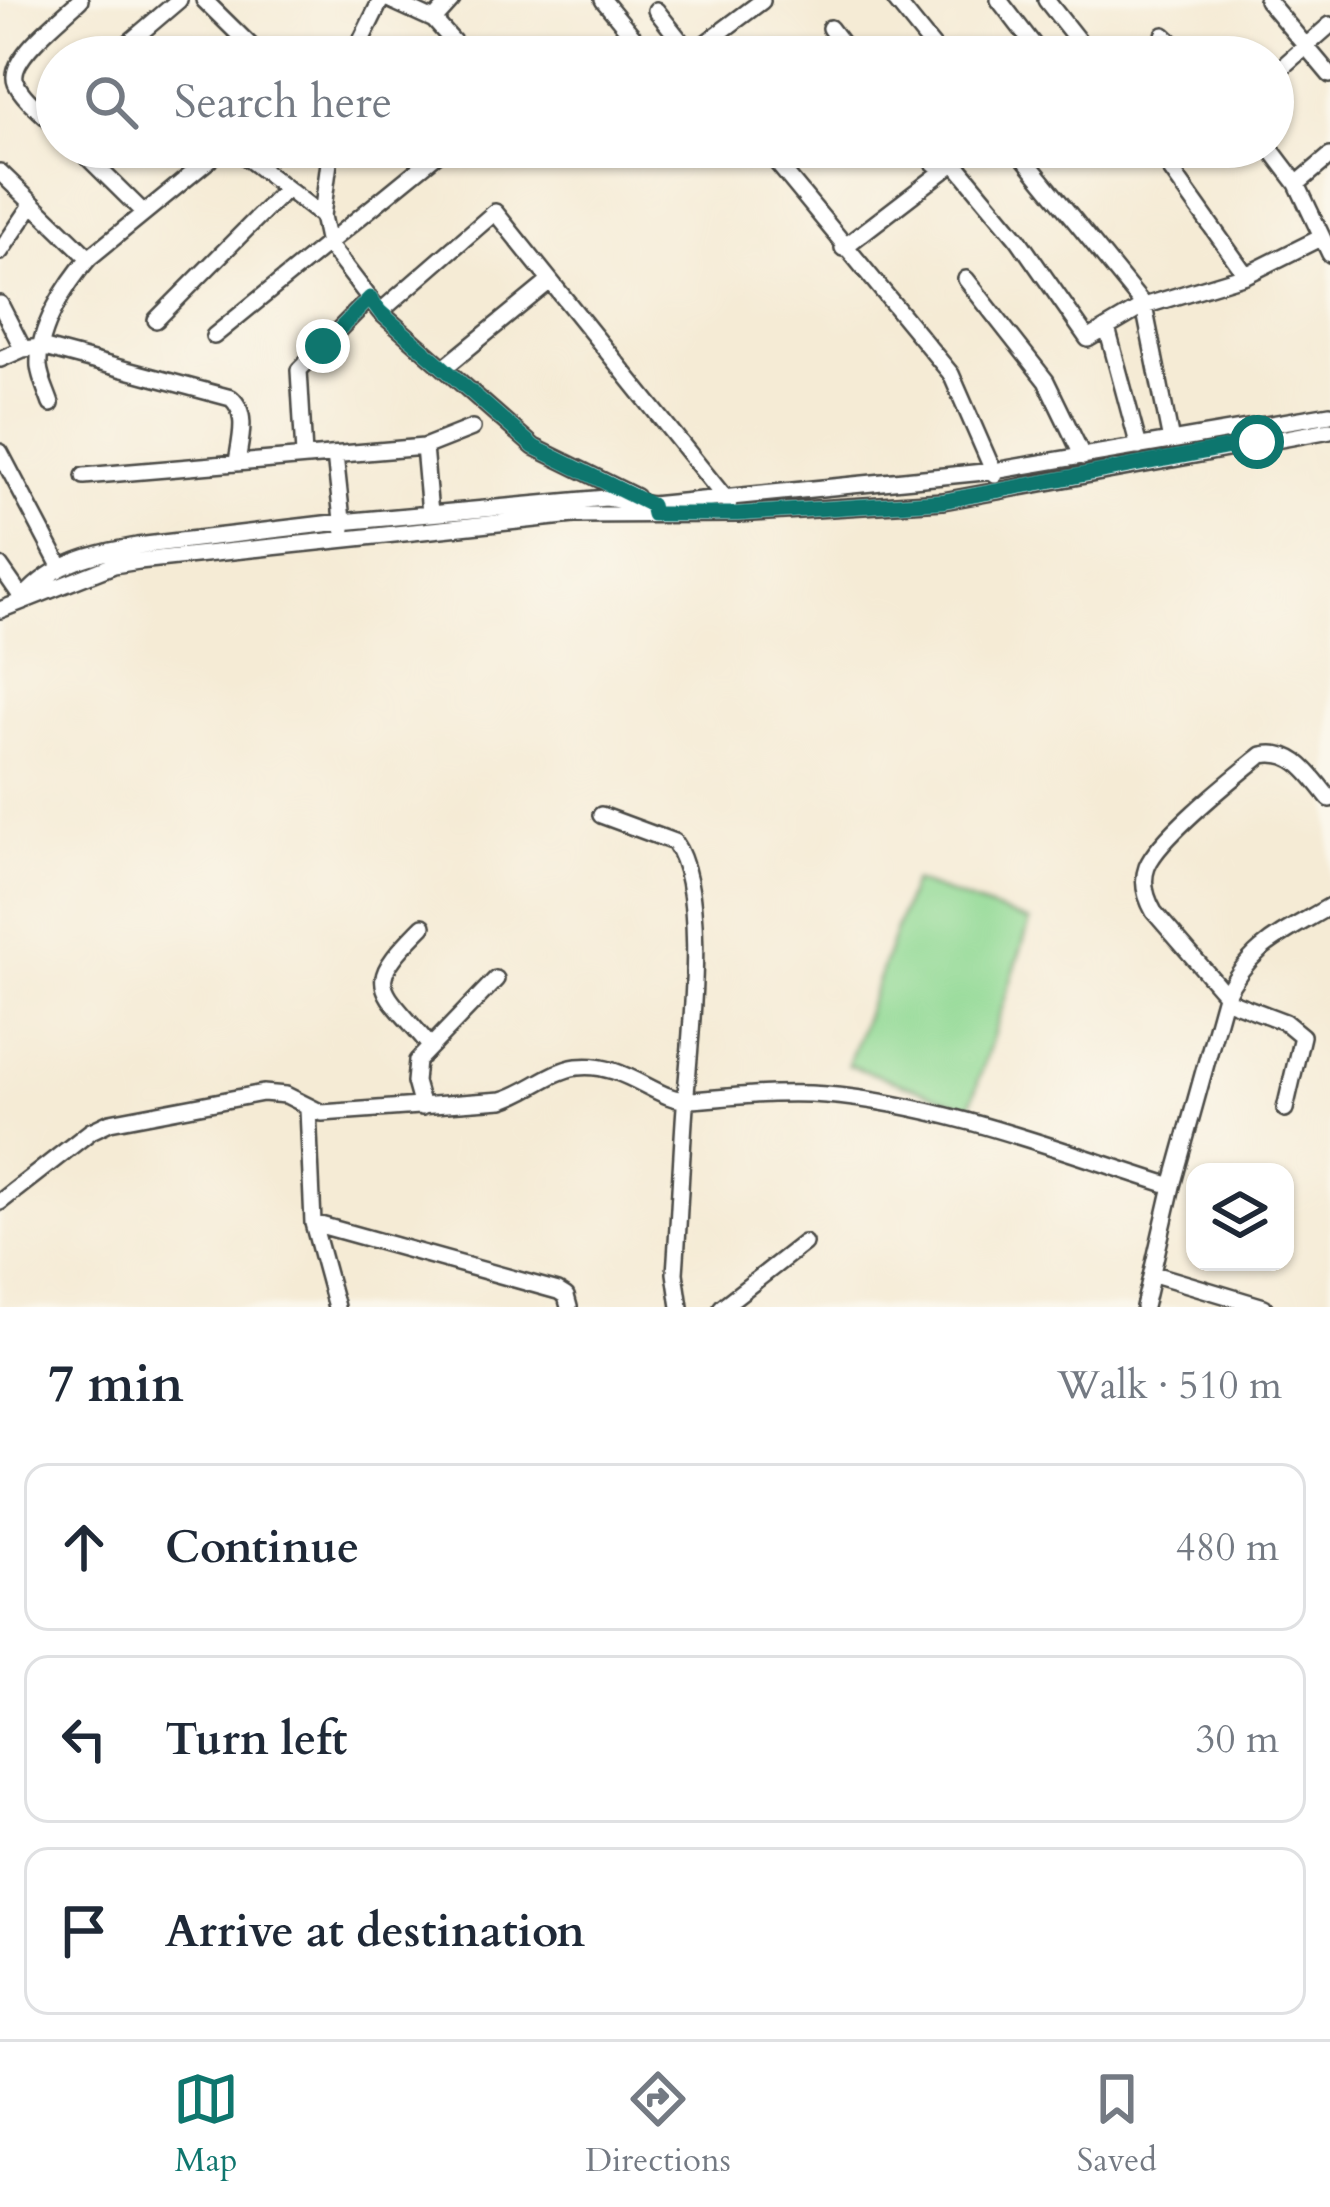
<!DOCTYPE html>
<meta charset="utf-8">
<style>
:root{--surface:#fff;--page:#f2f2f3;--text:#1f2937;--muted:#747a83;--line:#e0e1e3;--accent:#0f766e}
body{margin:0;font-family:Cardo,serif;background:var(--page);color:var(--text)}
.controls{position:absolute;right:36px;bottom:36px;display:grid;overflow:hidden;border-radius:24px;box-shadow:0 3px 9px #0004}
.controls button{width:108px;height:108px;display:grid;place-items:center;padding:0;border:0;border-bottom:3px solid var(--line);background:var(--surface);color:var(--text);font:60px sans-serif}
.stop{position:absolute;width:36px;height:36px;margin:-27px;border:9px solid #0f766e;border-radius:50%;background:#fff}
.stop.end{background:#0f766e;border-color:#fff;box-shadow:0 3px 12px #0008}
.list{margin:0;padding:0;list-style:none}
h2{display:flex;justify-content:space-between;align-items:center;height:156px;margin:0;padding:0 48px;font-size:51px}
h2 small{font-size:39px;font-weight:400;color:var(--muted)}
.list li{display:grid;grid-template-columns:78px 1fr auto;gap:36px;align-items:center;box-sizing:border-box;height:168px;margin:0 24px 24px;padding:0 24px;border:3px solid var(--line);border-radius:24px}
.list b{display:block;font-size:45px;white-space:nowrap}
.list em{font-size:39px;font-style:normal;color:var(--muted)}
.icon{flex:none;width:66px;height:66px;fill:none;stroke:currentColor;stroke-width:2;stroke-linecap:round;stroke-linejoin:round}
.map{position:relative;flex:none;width:1330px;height:1307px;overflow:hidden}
.search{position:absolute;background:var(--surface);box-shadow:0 3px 9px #0004;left:36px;right:36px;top:36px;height:132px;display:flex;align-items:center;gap:30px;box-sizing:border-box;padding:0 42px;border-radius:66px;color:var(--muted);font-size:45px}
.sheet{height:732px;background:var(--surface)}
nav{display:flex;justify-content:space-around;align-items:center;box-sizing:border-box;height:168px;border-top:3px solid var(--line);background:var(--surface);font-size:33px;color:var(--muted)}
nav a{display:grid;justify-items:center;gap:6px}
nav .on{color:var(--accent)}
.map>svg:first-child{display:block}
</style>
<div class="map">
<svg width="1330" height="1307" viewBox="0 0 1330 1307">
<rect width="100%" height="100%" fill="#fbf7ec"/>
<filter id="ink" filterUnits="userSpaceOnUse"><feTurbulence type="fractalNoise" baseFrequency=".00833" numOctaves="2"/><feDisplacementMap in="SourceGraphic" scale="24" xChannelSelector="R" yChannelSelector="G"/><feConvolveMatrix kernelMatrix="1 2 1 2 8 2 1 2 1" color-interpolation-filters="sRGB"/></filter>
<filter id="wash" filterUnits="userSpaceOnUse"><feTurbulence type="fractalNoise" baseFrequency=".004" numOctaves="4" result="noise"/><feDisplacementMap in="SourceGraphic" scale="48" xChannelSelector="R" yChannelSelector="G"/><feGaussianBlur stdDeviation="2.7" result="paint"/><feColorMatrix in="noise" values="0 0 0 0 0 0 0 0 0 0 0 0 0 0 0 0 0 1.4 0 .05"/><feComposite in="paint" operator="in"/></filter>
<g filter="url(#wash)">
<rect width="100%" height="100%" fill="#f5ebd5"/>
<path fill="#91d994" stroke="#5e8260" stroke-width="3" d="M913,881L1030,922L970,1107L848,1065Z"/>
</g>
<g filter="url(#ink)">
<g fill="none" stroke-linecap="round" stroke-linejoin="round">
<g stroke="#494844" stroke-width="20">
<path id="minor" d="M204,0L262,57
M390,0L434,20L467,57
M603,0L650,57
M895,0L941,57
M999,0L1043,57
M1046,0L1091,57
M1267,0L1330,75
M656,10L693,57
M434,20L452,0
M830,28L852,57
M1164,35L1187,57
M112,57L179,0
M353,57L381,0
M687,57L762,1
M1273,75L1330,25
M57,127C44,114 23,99 16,83C6,59 63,17 80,0
M77,147L143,212
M233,147L322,216
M331,147L322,216L328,244L380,312L534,447L636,497
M546,147L553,156
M764,147L951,374L995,475
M921,147L934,163L949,156L1018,239L1088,339L1144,306L1246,275L1155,147
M1015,147L1144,306L1171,441
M1269,147L1297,184L1330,254
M0,172L89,258
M1297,184L1330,156
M843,248L955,162
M0,252L32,205
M1246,275L1322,237
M966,279L1046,381L1083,457
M0,304L23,349
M380,312L495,212L729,503
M156,320L286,189
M1107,328L1139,447
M214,336L446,147
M0,359L23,349L41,347L231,398C249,413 240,441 237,462
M444,368L550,281
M51,404C47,392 40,378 39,366C37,330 66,284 89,258L225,147
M424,447L430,513
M0,452L61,568
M304,455L299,370L370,298
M335,455L343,529
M84,476L424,447L472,428
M0,566L23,599
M25,596C54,563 95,553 137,546L341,522L606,498L651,505L994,471L1330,414
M0,610L114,565L139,561L574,515L738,514L943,501L1330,430
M601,815L674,842C710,892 689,1044 685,1107C681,1162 679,1218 675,1273L680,1307
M423,926C361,988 379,984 430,1046
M1226,995L1154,912C1146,898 1141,883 1147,867C1158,838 1235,777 1262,755C1295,748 1311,776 1330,799
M1224,999L1285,1022L1302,1036L1285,1109
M422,1107L415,1082L417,1061L496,979
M308,1109L313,1223L336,1307
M0,1202L91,1131L110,1122L263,1093L286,1095L322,1113L502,1100C528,1093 550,1071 577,1067C624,1061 658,1102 689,1100C734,1097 781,1091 826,1095C945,1105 1058,1150 1172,1186
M313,1223L558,1291L566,1296L569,1307
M1154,1274L1264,1307
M722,1307L804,1243
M1144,1307L1172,1186L1224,999C1250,945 1281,935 1330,906"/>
</g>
<use href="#minor" stroke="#fff" stroke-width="15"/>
</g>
</g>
<g fill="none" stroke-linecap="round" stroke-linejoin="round" filter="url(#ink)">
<path stroke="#0f766e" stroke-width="15" d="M323,346L370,298L380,312L534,447L651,505L653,514H737L943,501L1257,442"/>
</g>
</svg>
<div class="controls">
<button><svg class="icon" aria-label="layers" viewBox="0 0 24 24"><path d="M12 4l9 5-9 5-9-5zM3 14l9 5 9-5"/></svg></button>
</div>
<div class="stop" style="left:1257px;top:442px"></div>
<div class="stop end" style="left:323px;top:346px"></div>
<div class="search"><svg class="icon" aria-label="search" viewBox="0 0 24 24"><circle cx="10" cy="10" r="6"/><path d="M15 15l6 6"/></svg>Search here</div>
</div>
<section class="sheet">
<h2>7 min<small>Walk · 510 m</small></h2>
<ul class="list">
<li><svg class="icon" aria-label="ahead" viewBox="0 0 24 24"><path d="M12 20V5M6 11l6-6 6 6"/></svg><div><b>Continue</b></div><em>480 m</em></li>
<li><svg class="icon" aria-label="left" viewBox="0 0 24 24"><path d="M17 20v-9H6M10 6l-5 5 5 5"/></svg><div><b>Turn left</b></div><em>30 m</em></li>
<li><svg class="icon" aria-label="arrive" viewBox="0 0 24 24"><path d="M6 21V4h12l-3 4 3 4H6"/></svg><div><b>Arrive at destination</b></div></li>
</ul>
</section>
<nav>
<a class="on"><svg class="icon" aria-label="map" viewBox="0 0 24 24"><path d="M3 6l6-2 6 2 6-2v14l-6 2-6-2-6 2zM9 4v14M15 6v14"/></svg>Map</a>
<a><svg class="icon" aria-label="directions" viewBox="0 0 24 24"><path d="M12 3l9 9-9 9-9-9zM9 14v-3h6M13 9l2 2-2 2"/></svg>Directions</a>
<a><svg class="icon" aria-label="saved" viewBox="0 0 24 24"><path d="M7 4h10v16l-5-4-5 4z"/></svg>Saved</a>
</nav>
